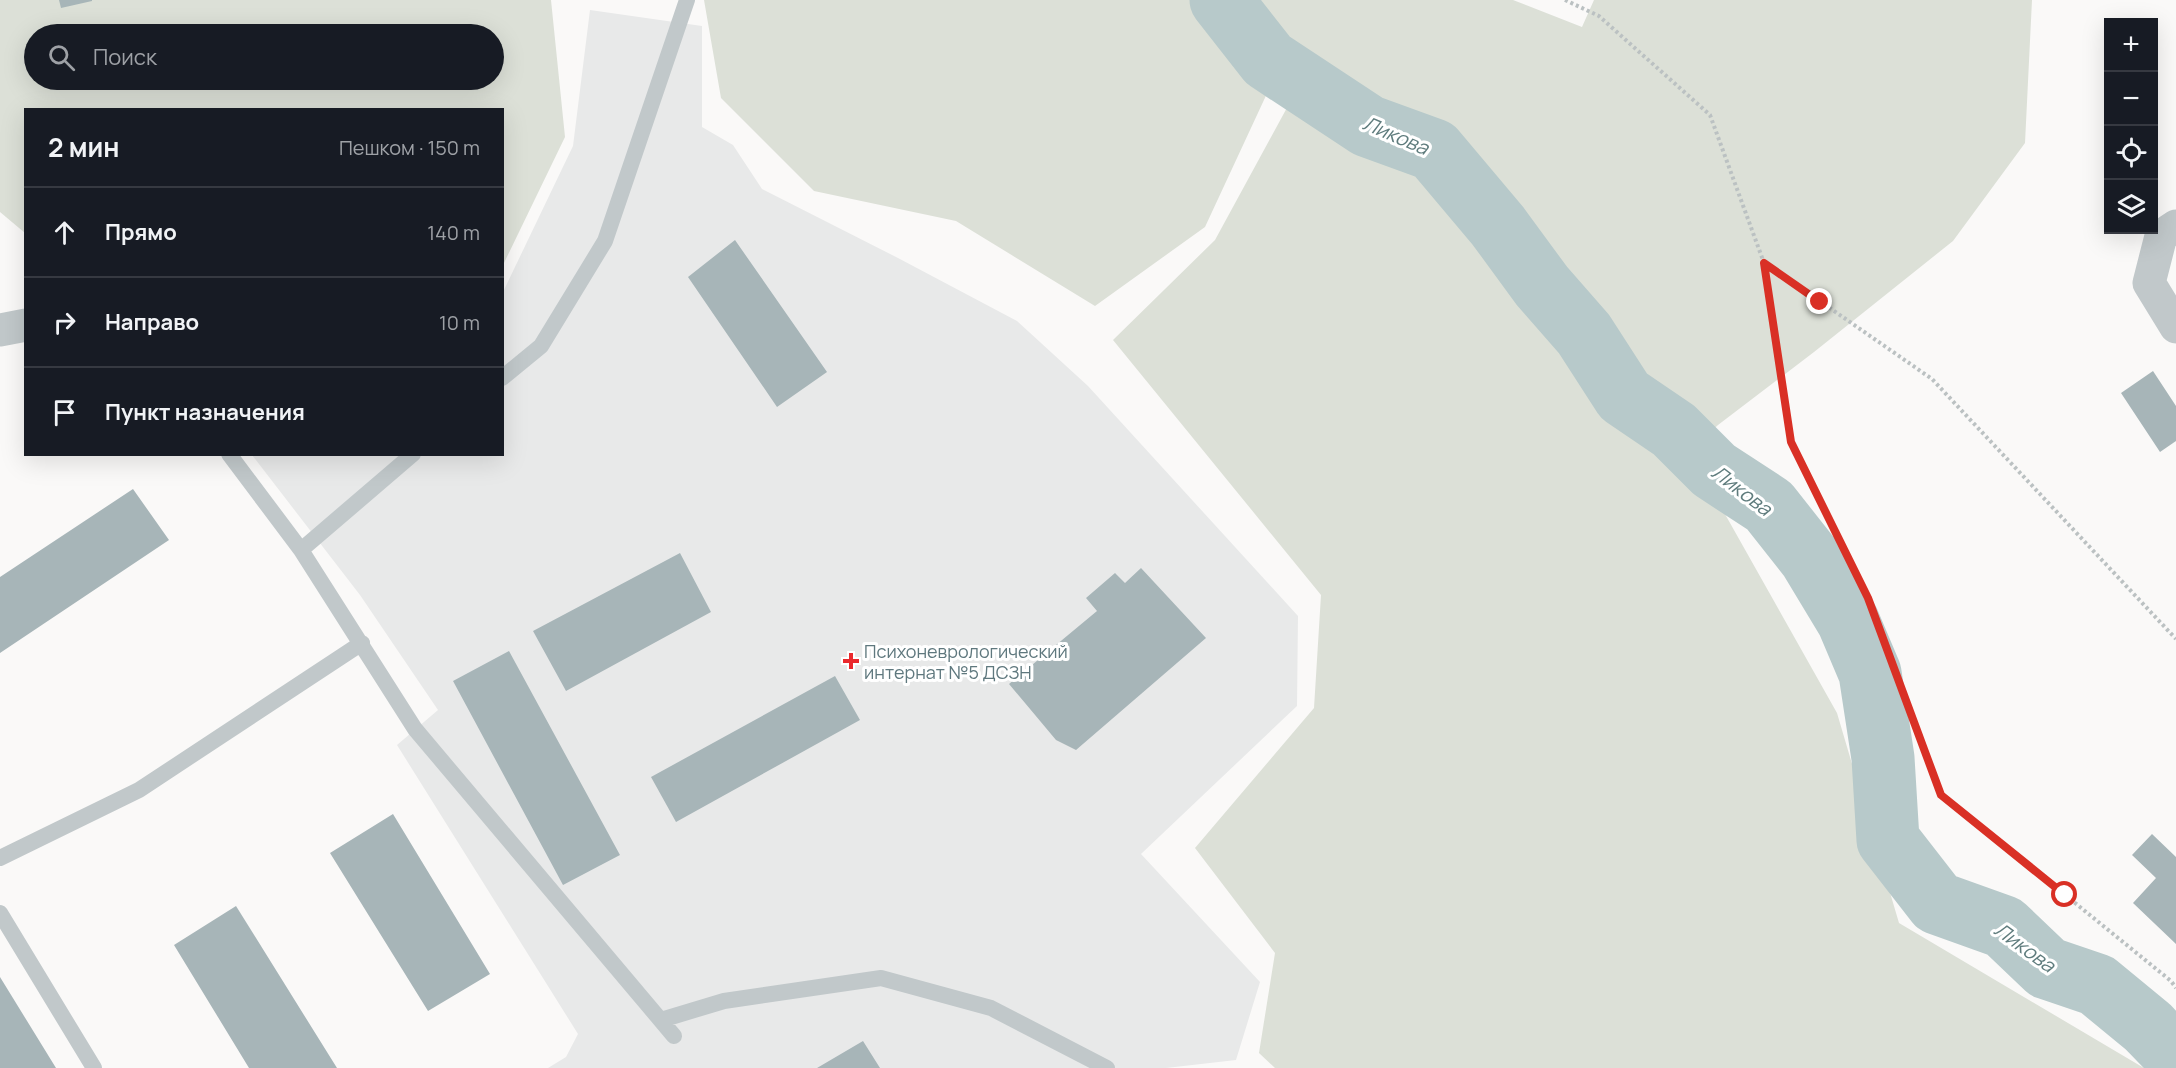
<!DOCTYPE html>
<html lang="ru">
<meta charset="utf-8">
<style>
:root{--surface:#171b24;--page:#20242c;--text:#f1f3f6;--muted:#9ea1a6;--line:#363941}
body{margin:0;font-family:Manrope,sans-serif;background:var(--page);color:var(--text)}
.controls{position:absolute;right:18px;top:18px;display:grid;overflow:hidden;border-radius:0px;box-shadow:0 6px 24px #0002}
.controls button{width:54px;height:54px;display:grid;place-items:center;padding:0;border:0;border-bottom:2px solid var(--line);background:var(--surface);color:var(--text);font:30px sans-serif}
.stop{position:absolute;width:18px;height:18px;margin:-14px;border:4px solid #d93025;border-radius:50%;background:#fff}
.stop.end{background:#d93025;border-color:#fff;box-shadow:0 2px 6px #0008}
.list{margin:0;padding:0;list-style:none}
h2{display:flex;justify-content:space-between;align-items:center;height:78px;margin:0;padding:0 24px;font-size:26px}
h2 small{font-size:20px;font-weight:400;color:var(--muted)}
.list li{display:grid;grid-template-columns:39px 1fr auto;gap:18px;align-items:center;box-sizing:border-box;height:90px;padding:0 24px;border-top:2px solid var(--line)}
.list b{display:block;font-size:22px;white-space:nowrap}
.list em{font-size:20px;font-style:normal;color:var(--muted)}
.icon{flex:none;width:33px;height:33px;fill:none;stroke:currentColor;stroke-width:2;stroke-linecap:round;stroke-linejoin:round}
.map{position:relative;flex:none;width:2176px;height:1068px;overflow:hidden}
.search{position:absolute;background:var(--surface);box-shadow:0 6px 24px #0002;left:24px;top:24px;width:480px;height:66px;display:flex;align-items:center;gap:15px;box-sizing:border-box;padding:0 21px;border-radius:33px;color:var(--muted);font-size:22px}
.panel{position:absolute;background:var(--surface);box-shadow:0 6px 24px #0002;left:24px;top:108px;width:480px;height:348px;border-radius:0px}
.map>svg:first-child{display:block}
</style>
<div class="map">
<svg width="2176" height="1068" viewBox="0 0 2176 1068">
<rect width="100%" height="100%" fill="#faf9f8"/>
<path fill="#e8e9e9" d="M590,10L702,26V127L733,145L762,189L898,258L1017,321L1088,386L1298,616L1297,706L1141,854L1260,982L1236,1060L1166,1068H548L566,1057L578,1034L397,745L438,710L360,595L252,455L502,454L503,292L573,146Z"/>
<path fill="#dce0d7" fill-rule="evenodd" d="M0,0H551L565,137L503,265L502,110H26L25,233L0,212ZM34,34H494V80H34Z
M704,0H1194L1270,87L1205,227L1095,306L956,221L814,191L721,98Z
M1209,0H1513L1582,27L1594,0H2032L2025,143L1953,241L1814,352L1718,425L1674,466L1721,507L1837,713L1899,923L2144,1068H1275L1259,1053L1275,953L1195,848L1314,708L1321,595L1113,340L1215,240L1289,104L1354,149L1270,24Z"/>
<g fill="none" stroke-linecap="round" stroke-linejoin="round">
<path stroke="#b7c9ca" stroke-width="63" d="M1221,0L1268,60L1368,126L1434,150L1498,226L1542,286L1584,334L1624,396L1674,430L1714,470L1769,506L1810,558L1848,621L1870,673L1883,758L1888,840L1937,903L2004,927L2047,968L2097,985L2148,1027L2176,1056"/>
</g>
<path fill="#a7b5b8" d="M59,0H92V1L61,8Z
M735,240L827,372L777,407L688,277Z
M2153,371L2176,406V441L2160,452L2121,393Z
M133,489L169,540L0,653V577Z
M680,553L711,612L566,691L533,631Z
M1141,568L1206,638L1076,750L1056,740L1009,684L1097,611L1086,598L1115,573L1125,583Z
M509,651L620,855L563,885L453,681Z
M835,676L860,720L676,822L651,777Z
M393,814L490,974L428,1011L330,853Z
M2152,834L2176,857V944L2133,903L2156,878L2132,855Z
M236,906L337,1068H249L174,945Z
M0,977L56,1068H0Z
M863,1041L880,1068H817Z"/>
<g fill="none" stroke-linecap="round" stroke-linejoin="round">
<path stroke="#bbc1c2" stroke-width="4" stroke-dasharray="3 3" stroke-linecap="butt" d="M1565,0L1599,16L1710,115L1764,263L1791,442L1868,598L1941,794L2171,981L2176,988
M1765,263L1932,379L2176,639"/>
<path stroke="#c1c8ca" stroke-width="16" d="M502,378L541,346L605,241L687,0
M229,454L301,550L415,729L674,1036
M301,550L413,454
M0,858L139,790L362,643
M0,913L94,1068
M661,1020L724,1001L881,978L991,1008L1107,1068"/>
<path stroke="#c1c8ca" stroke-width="33" d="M2176,226L2161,236L2149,283L2176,327
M0,330L26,325"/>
</g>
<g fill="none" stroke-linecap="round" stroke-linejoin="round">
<path stroke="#d93025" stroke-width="8" d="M1820,302L1764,263L1791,442L1868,598L1941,795L2065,895"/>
</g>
<path fill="#ea282c" stroke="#fff" stroke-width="2" d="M848 652h6v6h6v6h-6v6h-6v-6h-6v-6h6z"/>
<g text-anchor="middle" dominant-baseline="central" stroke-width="6" stroke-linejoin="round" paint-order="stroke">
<g font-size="18" fill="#5f787e" stroke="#fff" text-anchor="start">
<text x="864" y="651">Психоневрологический<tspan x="864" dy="21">интернат №5 ДСЗН</tspan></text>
</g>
<g font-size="20" font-style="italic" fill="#5f7c7d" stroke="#fff">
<text transform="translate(1396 135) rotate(23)">Ликова</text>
<text transform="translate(1742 490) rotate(37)">Ликова</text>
<text transform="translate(2025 947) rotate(36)">Ликова</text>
</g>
</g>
</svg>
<div class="controls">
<button>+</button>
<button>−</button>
<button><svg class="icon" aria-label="locate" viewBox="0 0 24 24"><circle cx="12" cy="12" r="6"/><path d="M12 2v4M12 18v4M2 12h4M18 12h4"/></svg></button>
<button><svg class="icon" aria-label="layers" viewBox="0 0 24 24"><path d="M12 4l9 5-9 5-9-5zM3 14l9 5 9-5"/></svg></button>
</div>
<div class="stop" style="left:2065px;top:895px"></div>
<div class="stop end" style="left:1820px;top:302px"></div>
<div class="search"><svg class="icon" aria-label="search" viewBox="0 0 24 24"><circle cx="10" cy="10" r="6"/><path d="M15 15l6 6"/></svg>Поиск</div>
<section class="panel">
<h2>2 мин<small>Пешком · 150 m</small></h2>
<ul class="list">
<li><svg class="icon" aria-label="ahead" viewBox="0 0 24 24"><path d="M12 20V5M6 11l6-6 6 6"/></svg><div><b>Прямо</b></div><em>140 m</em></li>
<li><svg class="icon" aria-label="right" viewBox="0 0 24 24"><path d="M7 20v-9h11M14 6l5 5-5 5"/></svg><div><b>Направо</b></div><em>10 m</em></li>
<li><svg class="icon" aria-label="arrive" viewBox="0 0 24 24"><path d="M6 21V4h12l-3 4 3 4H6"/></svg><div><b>Пункт назначения</b></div></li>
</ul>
</section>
</div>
